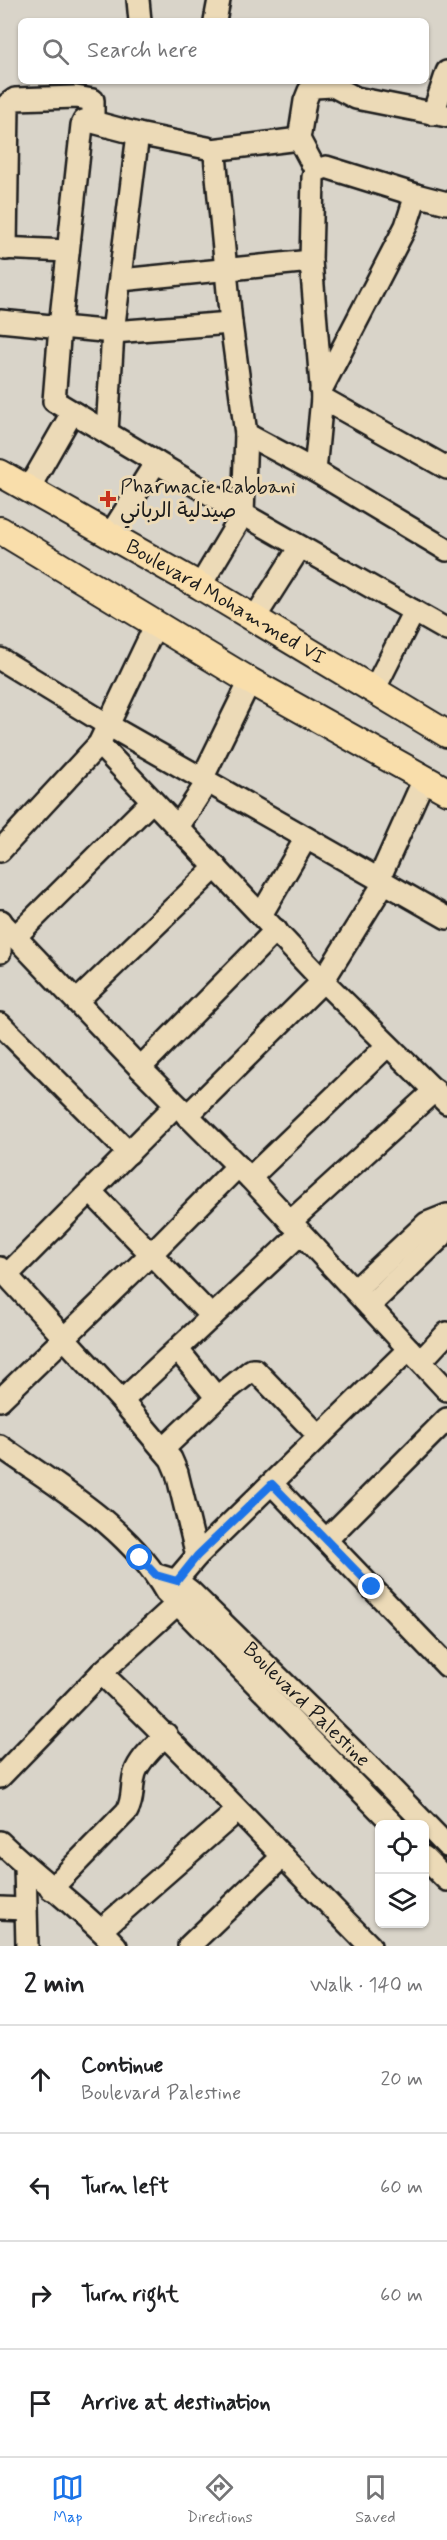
<!DOCTYPE html>
<meta charset="utf-8">
<style>
:root{--surface:#fff;--page:#f2f2f2;--text:#202124;--muted:#757577;--line:#e0e0e0;--accent:#1a73e8}
body{margin:0;font-family:Mynerve,"Playpen Sans Arabic",sans-serif;background:var(--page);color:var(--text)}
.controls{position:absolute;right:18px;bottom:18px;display:grid;overflow:hidden;border-radius:9px;box-shadow:0 2px 4px #0004}
.controls button{width:54px;height:54px;display:grid;place-items:center;padding:0;border:0;border-bottom:2px solid var(--line);background:var(--surface);color:var(--text);font:30px sans-serif}
.stop{position:absolute;width:18px;height:18px;margin:-14px;border:4px solid #1a73e8;border-radius:50%;background:#fff}
.stop.end{background:#1a73e8;border-color:#fff;box-shadow:0 2px 6px #0008}
.list{margin:0;padding:0;list-style:none}
h2{display:flex;justify-content:space-between;align-items:center;height:78px;margin:0;padding:0 24px;font-size:26px}
h2 small{font-size:20px;font-weight:400;color:var(--muted)}
.list li{display:grid;grid-template-columns:39px 1fr auto;gap:18px;align-items:center;box-sizing:border-box;height:108px;padding:0 24px;border-top:2px solid var(--line)}
.list b{display:block;font-size:22px;white-space:nowrap}
.list p{margin:0;font-size:20px;white-space:nowrap;color:var(--muted)}
.list em{font-size:20px;font-style:normal;color:var(--muted)}
.icon{flex:none;width:33px;height:33px;fill:none;stroke:currentColor;stroke-width:2;stroke-linecap:round;stroke-linejoin:round}
.map{position:relative;flex:none;width:447px;height:1946px;overflow:hidden}
.search{position:absolute;background:var(--surface);box-shadow:0 2px 4px #0004;left:18px;right:18px;top:18px;height:66px;display:flex;align-items:center;gap:15px;box-sizing:border-box;padding:0 21px;border-radius:9px;color:var(--muted);font-size:22px}
.sheet{height:510px;background:var(--surface)}
nav{display:flex;justify-content:space-around;align-items:center;box-sizing:border-box;height:84px;border-top:2px solid var(--line);background:var(--surface);font-size:16px;color:var(--muted)}
nav a{display:grid;justify-items:center;gap:3px}
nav .on{color:var(--accent)}
.map>svg:first-child{display:block}
</style>
<div class="map">
<svg width="447" height="1946" viewBox="0 0 447 1946">
<rect width="100%" height="100%" fill="#d9d4c9"/>
<filter id="ink" filterUnits="userSpaceOnUse"><feTurbulence type="fractalNoise" baseFrequency=".0167" numOctaves="2"/><feDisplacementMap in="SourceGraphic" scale="12" xChannelSelector="R" yChannelSelector="G"/><feConvolveMatrix kernelMatrix="1 2 1 2 8 2 1 2 1" color-interpolation-filters="sRGB"/></filter>
<g filter="url(#ink)">
<g fill="none" stroke-linecap="round" stroke-linejoin="round">
<g stroke="#1c1c1c" stroke-width="26">
<g id="minor">
<path d="M138,0L140,21"/>
<path d="M215,21L219,0"/>
<path d="M433,114L447,72"/>
<path d="M138,134L89,121H84L82,125L60,327L54,401L243,514L447,630"/>
<path d="M212,150L299,139"/>
<path d="M316,171L299,139L305,101L309,91L314,87L333,86L356,98L447,116"/>
<path d="M416,195L447,203"/>
<path d="M0,248L68,251"/>
<path d="M6,249L8,104L15,99L76,97L93,100V117L89,121"/>
<path d="M121,280L311,261"/>
<path d="M0,321L113,332L231,323"/>
<path d="M322,398L447,468"/>
<path d="M107,432L113,332L138,134L207,148L212,150L215,155L231,323L246,434L243,514L200,586"/>
<path d="M246,434L315,471L447,550"/>
<path d="M315,471L322,398L311,261L313,177L316,171L326,167L416,195L406,226L321,390"/>
<path d="M29,488L72,413"/>
<path d="M110,535L156,462"/>
<path d="M254,619L300,547"/>
<path d="M0,659L108,725L447,918"/>
<path d="M374,690L414,611"/>
<path d="M99,744L323,981L447,1103"/>
<path d="M202,779L250,681"/>
<path d="M178,827L207,782"/>
<path d="M0,851L99,744L156,624"/>
<path d="M379,879L424,779"/>
<path d="M261,915L306,838"/>
<path d="M0,921L140,1068L250,1178L447,1390"/>
<path d="M15,937L152,801"/>
<path d="M0,952L1,921"/>
<path d="M77,1001L216,867"/>
<path d="M0,1024L129,1153"/>
<path d="M140,1068L276,930"/>
<path d="M187,1116L323,981L384,883"/>
<path d="M250,1178L387,1046"/>
<path d="M91,1192L212,1317"/>
<path d="M290,1222L435,1090"/>
<path d="M0,1268L122,1401L171,1459L177,1473L197,1556"/>
<path d="M7,1275L176,1105"/>
<path d="M355,1290L427,1223L447,1215"/>
<path d="M369,1306L441,1237L447,1220"/>
<path d="M178,1350L217,1398L252,1370H255L319,1436"/>
<path d="M421,1361L447,1333"/>
<path d="M0,1400L150,1255L238,1166"/>
<path d="M122,1401L300,1234"/>
<path d="M0,1446C59,1488 129,1527 166,1592L393,1824"/>
<path d="M163,1449L217,1398"/>
<path d="M272,1484L447,1666"/>
<path d="M326,1540L447,1419"/>
<path id="s1" d="M157,1575L177,1581L190,1591L377,1774L447,1846"/>
<path d="M168,1590L197,1556L409,1349"/>
<path d="M101,1673C194,1761 280,1855 370,1946"/>
<path d="M0,1777L101,1673L188,1594"/>
<path d="M0,1842C37,1878 81,1908 116,1946"/>
<path d="M424,1857L447,1880"/>
<path d="M25,1866L27,1946"/>
<path d="M51,1889L127,1811C134,1799 131,1786 135,1773C140,1758 156,1745 166,1734"/>
<path d="M0,1908L25,1909"/>
<path d="M101,1930L237,1811"/>
<path d="M189,1946L283,1856"/>
</g>
</g>
<g stroke="#1c1c1c" stroke-width="30">
<g id="major">
<path id="s2" d="M0,473L200,586L447,734"/>
<path d="M0,530L250,681L447,791"/>
</g>
</g>
<use href="#minor" stroke="#ecdab7" stroke-width="21"/>
<use href="#major" stroke="#f9deab" stroke-width="26"/>
</g>
</g>
<g fill="none" stroke-linecap="round" stroke-linejoin="round" filter="url(#ink)">
<path stroke="#1a73e8" stroke-width="8" d="M140,1558L156,1575L177,1581L197,1556L272,1484L372,1587"/>
</g>
<path fill="#c8321e" stroke="#ecdab7" stroke-width="2" d="M105 490h6v6h6v6h-6v6h-6v-6h-6v-6h6z"/>
<g text-anchor="middle" dominant-baseline="central" stroke-width="6" stroke-linejoin="round" paint-order="stroke">
<g font-size="21" fill="#1c1c1c" stroke="#ecdab7" text-anchor="start">
<text x="120" y="487">Pharmacie Rabbani<tspan x="120" dy="24">صيدلية الرباني</tspan></text>
</g>
<g font-size="21" fill="#1c1c1c" stroke="#ecdab7">
<text stroke="none"><textPath href="#s2" startOffset="260">Boulevard Mohammed VI</textPath></text>
<text stroke="none"><textPath href="#s1" startOffset="200">Boulevard Palestine</textPath></text>
</g>
</g>
</svg>
<div class="controls">
<button><svg class="icon" aria-label="locate" viewBox="0 0 24 24"><circle cx="12" cy="12" r="6"/><path d="M12 2v4M12 18v4M2 12h4M18 12h4"/></svg></button>
<button><svg class="icon" aria-label="layers" viewBox="0 0 24 24"><path d="M12 4l9 5-9 5-9-5zM3 14l9 5 9-5"/></svg></button>
</div>
<div class="stop" style="left:140px;top:1558px"></div>
<div class="stop end" style="left:372px;top:1587px"></div>
<div class="search"><svg class="icon" aria-label="search" viewBox="0 0 24 24"><circle cx="10" cy="10" r="6"/><path d="M15 15l6 6"/></svg>Search here</div>
</div>
<section class="sheet">
<h2>2 min<small>Walk · 140 m</small></h2>
<ul class="list">
<li><svg class="icon" aria-label="ahead" viewBox="0 0 24 24"><path d="M12 20V5M6 11l6-6 6 6"/></svg><div><b>Continue</b><p>Boulevard Palestine</p></div><em>20 m</em></li>
<li><svg class="icon" aria-label="left" viewBox="0 0 24 24"><path d="M17 20v-9H6M10 6l-5 5 5 5"/></svg><div><b>Turn left</b></div><em>60 m</em></li>
<li><svg class="icon" aria-label="right" viewBox="0 0 24 24"><path d="M7 20v-9h11M14 6l5 5-5 5"/></svg><div><b>Turn right</b></div><em>60 m</em></li>
<li><svg class="icon" aria-label="arrive" viewBox="0 0 24 24"><path d="M6 21V4h12l-3 4 3 4H6"/></svg><div><b>Arrive at destination</b></div></li>
</ul>
</section>
<nav>
<a class="on"><svg class="icon" aria-label="map" viewBox="0 0 24 24"><path d="M3 6l6-2 6 2 6-2v14l-6 2-6-2-6 2zM9 4v14M15 6v14"/></svg>Map</a>
<a><svg class="icon" aria-label="directions" viewBox="0 0 24 24"><path d="M12 3l9 9-9 9-9-9zM9 14v-3h6M13 9l2 2-2 2"/></svg>Directions</a>
<a><svg class="icon" aria-label="saved" viewBox="0 0 24 24"><path d="M7 4h10v16l-5-4-5 4z"/></svg>Saved</a>
</nav>
